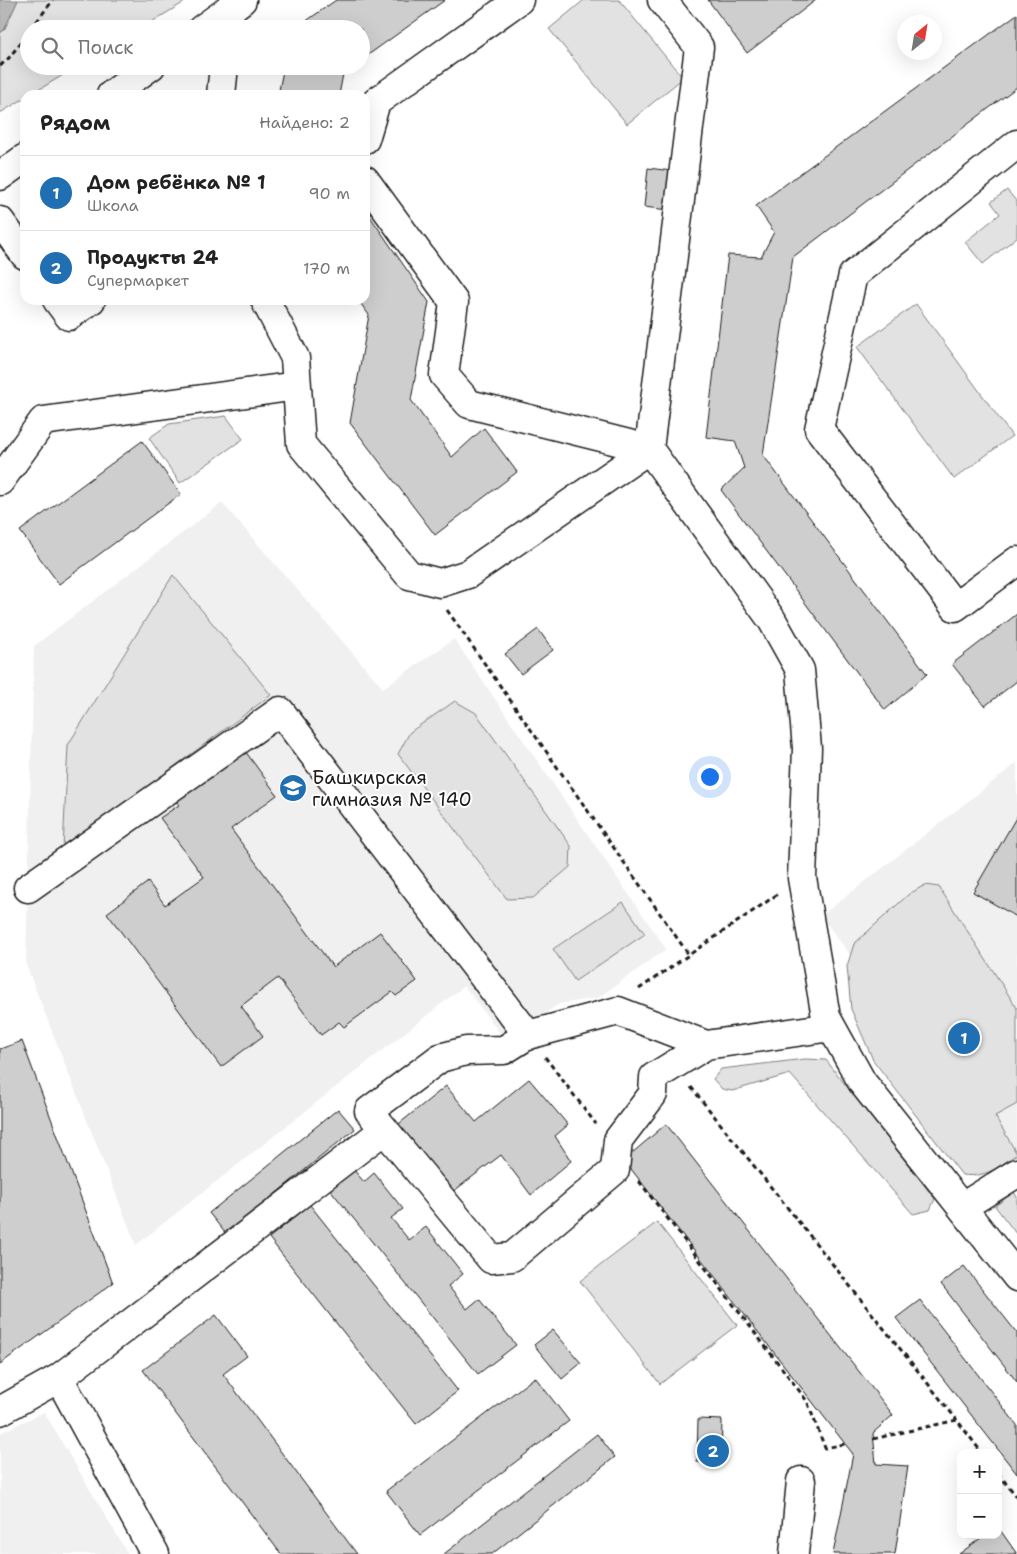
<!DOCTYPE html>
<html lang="ru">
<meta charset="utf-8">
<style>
:root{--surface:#fff;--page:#f6f6f6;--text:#222;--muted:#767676;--line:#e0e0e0;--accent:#1f6fb2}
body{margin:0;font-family:"Shantell Sans",sans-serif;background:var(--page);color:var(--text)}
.controls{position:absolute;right:15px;bottom:15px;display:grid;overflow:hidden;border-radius:10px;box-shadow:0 5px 20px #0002}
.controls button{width:45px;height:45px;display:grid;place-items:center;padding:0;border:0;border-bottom:1px solid var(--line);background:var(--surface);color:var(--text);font:25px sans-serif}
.compass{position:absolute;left:897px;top:15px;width:45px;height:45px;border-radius:50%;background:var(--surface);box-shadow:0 5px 20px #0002;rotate:30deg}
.you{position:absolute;left:709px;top:776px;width:18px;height:18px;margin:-12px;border:4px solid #fff;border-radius:50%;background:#1a73e8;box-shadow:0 0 0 8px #1a73e833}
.badge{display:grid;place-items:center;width:32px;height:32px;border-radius:50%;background:var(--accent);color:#fff;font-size:16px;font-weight:700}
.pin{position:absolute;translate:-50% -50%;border:2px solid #fff;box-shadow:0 1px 5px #0006}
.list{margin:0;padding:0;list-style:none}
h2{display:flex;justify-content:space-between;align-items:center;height:65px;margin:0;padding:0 20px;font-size:21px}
h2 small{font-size:16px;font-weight:400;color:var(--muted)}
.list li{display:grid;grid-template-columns:32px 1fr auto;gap:15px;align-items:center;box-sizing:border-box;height:75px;padding:0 20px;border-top:1px solid var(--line)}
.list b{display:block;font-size:19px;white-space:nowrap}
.list p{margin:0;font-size:16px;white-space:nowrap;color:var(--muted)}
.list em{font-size:16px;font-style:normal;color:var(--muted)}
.icon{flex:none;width:28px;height:28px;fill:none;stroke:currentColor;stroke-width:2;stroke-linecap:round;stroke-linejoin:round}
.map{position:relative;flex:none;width:1017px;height:1554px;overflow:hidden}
.search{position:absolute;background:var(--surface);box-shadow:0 5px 20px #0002;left:20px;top:20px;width:350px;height:55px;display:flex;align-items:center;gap:12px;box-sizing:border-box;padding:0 18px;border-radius:28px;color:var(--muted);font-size:19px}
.panel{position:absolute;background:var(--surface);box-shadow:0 5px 20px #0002;left:20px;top:90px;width:350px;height:215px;border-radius:15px}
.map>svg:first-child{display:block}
</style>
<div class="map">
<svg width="1017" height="1554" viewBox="0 0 1017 1554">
<rect width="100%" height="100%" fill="#fff"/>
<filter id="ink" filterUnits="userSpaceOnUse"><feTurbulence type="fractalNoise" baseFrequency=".02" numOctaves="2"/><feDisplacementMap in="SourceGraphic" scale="10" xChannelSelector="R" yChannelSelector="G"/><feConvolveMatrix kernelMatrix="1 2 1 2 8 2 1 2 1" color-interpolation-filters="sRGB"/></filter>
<g filter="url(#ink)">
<path fill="#f0f0f0" d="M222,503L383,688L454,639L666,949L598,998L559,1004L506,1041L464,986L136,1245L26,965L34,646Z
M1017,763V1159L1007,1166L821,916Z
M44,1412L128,1554H0V1433Z"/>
<path fill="#e2e2e2" stroke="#7f7f7f" d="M18,0H188L140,29H29V66H78L30,95H25V98L0,113V33L4,30Z
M584,0H619L683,78L627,124L549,29Z
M1007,190L1017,202V237L983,264L965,242L1000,214L991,202Z
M916,304L1012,436L954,479L857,347Z
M226,416L243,439L180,483L149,438L169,424Z
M173,575L271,695L63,849L68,745Z
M455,701L476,713L571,846L570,867L533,898L507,899L398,754L410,732Z
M925,885L939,887L1017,1008V1104L995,1116L1017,1154C998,1167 987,1178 962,1175L873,1060L851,1009L847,966L854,944L909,894Z
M623,902L645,934L575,981L553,949Z
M805,1059L826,1060L935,1199L930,1210L913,1214L790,1074L732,1091L722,1089L713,1079L721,1069Z
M1014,1192L1017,1197V1235L995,1206Z
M657,1222L737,1325L660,1384L580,1281Z"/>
<path fill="#b8b8b8" stroke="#7a7a7a" d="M0,0H18L4,30L0,33Z"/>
<path fill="#cecece" stroke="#1c1c1c" d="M336,0H445L361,60V29H295Z
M708,0H816L747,53Z
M1017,14V87L793,257L763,455L927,674L885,710L721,490L744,468L735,441L706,437L728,255L761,257L774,232L756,206Z
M284,66H353L343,74L339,95H278Z
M648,168L672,171L668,210L644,207Z
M365,209L429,302L411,400L452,457L484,428L517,472L435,535L350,423L369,315L358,300H365Z
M142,441L181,494L59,584L20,531Z
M1017,614V681L985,706L952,664Z
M538,629L553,650L521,674L505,654Z
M240,744L277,795L231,829L333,967L380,932L417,981L396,996L392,992L344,1027L339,1022L321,1035L278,978L241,1006L263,1036L221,1067L107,913L148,882L165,905L204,877L160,818L179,805L176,801L222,767Z
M1017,816V917L973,892Z
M22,1041L113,1283L0,1364V1049Z
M529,1079L568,1125L555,1136L571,1161L531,1195L501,1155L446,1197L395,1127L446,1086L476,1122Z
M338,1109L355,1129L226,1234L209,1213Z
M666,1124L893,1415L873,1433L876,1464L908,1466L895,1554H833L853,1454L624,1160Z
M353,1169L364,1182L374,1173L403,1209L391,1218L409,1240L426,1227L463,1274L448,1286L467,1309L479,1299L516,1345L478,1374L329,1188Z
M310,1205L458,1391L416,1424L269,1238Z
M964,1266L1017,1333V1382L941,1284Z
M920,1300L1017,1425V1474L896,1318Z
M216,1315L247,1356L223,1374L357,1554H281L143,1370Z
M553,1330L581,1363L562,1379L534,1345Z
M535,1377L569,1421L420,1535L386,1491Z
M698,1419L722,1420L721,1463L697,1462Z
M597,1434L615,1457L492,1554H444Z
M998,1527L1017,1554H959L985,1535H998Z"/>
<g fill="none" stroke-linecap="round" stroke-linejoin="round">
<g stroke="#1c1c1c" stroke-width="31">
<path id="minor" d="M662,0L699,47L649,449L772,620L800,670L807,748L802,878L826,1017L862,1082L1017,1277
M202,29L230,9
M228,29L230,9L242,0
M111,95L151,66
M221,95L224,66
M365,139L376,102L519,0
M1017,144L853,275L819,429L955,607L1017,561
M0,176L25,158
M365,180L454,302L444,375L469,404L649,449
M0,221L25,255
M57,300L69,316L91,300
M265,300L295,358L301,444L409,575L440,583L468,574L649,449
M0,481L43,421L297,386
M28,888L280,711L528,1035
M706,1045L654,1077L653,1094L618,1140L615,1170L512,1257L491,1259L369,1111L440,1058L466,1051L504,1050L528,1035L618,1011L706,1045L831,1027
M962,1207L1017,1173
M59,1378L155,1554
M0,1411L59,1378L384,1130
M794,1554L801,1481"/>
</g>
<path stroke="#1c1c1c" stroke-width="3" stroke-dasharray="5 4" stroke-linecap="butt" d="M31,29L53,0
M0,66L8,59L29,32
M447,610L689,955
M639,989L778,894
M545,1057L596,1124
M691,1087L957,1420
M639,1181L807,1401L825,1448L845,1444
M873,1439L957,1420L982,1453
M998,1473L1017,1497"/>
<use href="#minor" stroke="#fff" stroke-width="28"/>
</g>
</g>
<defs>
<g id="school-disc" transform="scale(1.4375)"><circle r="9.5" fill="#1f6fb2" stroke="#fff"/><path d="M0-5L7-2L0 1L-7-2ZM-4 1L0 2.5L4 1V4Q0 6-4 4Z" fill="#fff"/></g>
</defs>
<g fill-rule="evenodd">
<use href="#school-disc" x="293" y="788"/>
</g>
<g text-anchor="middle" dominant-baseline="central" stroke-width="4" stroke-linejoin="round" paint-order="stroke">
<g font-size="19" fill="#1c1c1c" stroke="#fff" text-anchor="start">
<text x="312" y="777">Башкирская<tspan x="312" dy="22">гимназия № 140</tspan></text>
</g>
</g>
</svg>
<div class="controls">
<button>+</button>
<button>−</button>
</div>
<svg class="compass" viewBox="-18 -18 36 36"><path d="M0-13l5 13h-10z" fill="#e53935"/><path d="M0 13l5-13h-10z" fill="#767676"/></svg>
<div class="you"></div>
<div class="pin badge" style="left:964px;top:1038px">1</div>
<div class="pin badge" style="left:713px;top:1451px">2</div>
<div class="search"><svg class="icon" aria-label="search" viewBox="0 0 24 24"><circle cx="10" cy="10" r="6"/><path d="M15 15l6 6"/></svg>Поиск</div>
<section class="panel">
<h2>Рядом<small>Найдено: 2</small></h2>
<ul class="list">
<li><span class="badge">1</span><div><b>Дом ребёнка № 1</b><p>Школа</p></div><em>90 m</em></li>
<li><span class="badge">2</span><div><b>Продукты 24</b><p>Супермаркет</p></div><em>170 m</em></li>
</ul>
</section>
</div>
